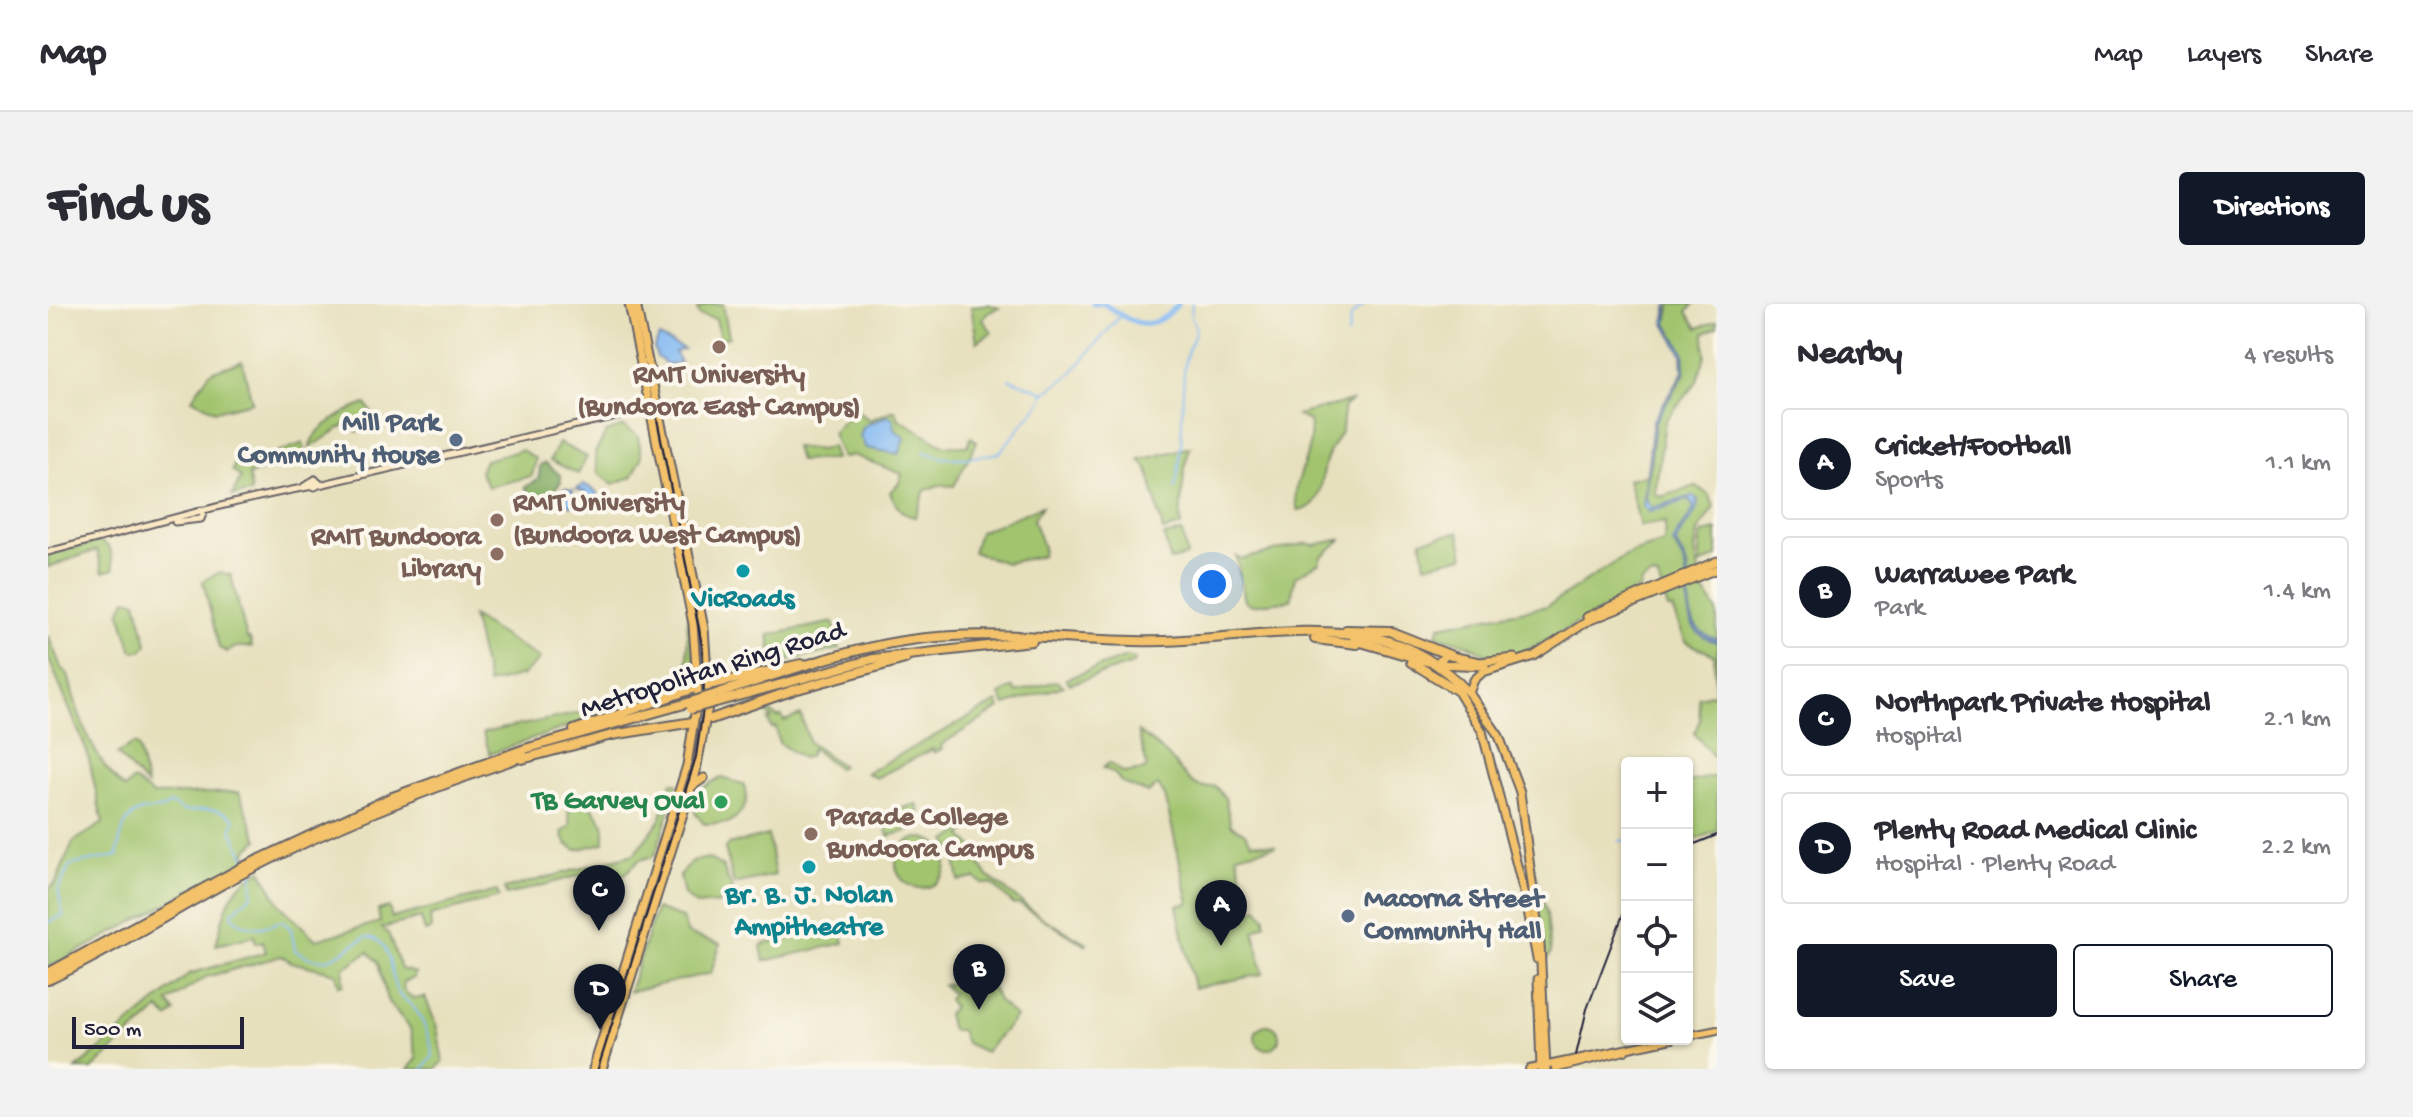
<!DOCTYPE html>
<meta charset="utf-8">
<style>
:root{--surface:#fff;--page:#f2f2f3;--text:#2b2b33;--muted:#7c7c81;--line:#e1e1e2;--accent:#111827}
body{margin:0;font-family:"Gochi Hand",sans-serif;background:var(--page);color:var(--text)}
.controls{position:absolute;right:24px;bottom:24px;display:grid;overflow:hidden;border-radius:8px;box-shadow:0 2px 6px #0004}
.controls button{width:72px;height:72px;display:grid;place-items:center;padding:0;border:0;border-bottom:2px solid var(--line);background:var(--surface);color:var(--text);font:40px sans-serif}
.scale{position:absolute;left:24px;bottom:20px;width:172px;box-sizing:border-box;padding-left:8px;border:4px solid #22223b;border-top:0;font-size:22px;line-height:28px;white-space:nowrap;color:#22223b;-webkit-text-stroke:6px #fbf7ec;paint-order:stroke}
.you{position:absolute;left:1164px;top:280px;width:28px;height:28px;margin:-20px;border:6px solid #fff;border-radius:50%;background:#1a73e8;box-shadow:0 0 0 12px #1a73e833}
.badge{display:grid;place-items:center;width:52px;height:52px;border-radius:50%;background:var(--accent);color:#fff;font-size:26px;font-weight:700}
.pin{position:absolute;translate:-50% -66px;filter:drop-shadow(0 2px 4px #0008)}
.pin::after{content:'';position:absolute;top:42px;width:28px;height:24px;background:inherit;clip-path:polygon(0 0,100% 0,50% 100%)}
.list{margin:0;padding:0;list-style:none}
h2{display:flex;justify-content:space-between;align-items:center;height:104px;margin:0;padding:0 32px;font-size:34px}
h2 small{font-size:26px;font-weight:400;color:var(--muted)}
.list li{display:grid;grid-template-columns:52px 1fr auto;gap:24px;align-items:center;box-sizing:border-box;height:112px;margin:0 16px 16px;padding:0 16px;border:2px solid var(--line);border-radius:8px}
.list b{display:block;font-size:30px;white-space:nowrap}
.list p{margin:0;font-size:26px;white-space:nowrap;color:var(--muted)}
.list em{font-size:26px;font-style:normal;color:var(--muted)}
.actions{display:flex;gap:16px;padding:24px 32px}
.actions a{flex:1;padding:18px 0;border:2px solid var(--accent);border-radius:8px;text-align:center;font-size:28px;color:var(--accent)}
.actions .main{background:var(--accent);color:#fff}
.icon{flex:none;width:44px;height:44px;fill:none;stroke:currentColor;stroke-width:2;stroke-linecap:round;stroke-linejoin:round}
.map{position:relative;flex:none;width:1669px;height:765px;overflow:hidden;border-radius:8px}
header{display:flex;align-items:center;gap:48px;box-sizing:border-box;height:112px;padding:0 40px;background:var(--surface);border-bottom:2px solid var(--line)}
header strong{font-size:38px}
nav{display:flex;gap:44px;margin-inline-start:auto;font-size:28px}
.intro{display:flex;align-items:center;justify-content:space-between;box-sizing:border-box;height:192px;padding:0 48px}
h1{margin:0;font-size:56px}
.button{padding:20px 36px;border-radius:8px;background:var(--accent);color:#fff;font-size:28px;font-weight:700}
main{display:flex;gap:48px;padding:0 48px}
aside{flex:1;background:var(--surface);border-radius:8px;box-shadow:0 2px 6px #0004}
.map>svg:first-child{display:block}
</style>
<header>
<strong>Map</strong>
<nav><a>Map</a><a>Layers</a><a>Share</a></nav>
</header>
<div class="intro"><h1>Find us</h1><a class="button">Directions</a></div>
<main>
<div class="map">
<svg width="1669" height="765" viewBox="0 0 1669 765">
<rect width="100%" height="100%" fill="#fbf7ec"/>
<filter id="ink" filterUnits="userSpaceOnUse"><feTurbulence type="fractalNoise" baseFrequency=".0125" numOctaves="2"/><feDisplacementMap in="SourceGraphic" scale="16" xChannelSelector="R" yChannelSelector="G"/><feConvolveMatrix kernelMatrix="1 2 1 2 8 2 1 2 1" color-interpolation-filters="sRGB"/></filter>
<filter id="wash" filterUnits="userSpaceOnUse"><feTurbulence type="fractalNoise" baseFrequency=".006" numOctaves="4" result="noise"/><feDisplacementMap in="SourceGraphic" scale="32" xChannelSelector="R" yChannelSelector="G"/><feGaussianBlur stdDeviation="1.8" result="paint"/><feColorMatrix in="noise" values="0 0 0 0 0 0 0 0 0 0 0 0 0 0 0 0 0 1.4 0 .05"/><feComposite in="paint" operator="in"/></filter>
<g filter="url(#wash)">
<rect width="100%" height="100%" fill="#e7e0bd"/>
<path fill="#a2c46e" stroke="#627354" stroke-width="2" d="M660,0H675L681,33L672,35L668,15L651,11L649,5Z
M940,0L951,4L939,9L935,16L944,28L929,38L923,2Z
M1623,0H1646L1639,8L1650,24L1669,17V23L1656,29L1657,52L1649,77L1617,117L1607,189L1612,193L1649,182L1662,192L1666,203L1650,228L1647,246L1654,284L1669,307V457L1646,429L1652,416L1650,393L1667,389L1666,351L1638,338L1624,305H1620L1610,274L1605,272L1593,278L1592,284L1578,293L1469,352L1448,355L1421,341L1388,331L1392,322L1499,302L1581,250L1616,239L1617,218L1592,222L1580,175L1601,170L1607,117L1637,69L1636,48L1619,19Z
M194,57L204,98L167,107L144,95L162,68Z
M1303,97L1295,105C1296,139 1287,129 1278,157C1272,175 1277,205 1250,206C1239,181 1269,150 1261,117L1249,111Z
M318,100L328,114L309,128L304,116L262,144C262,125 301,105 318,100Z
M808,105L821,116L847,106L851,115L897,142H920L923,133L929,138L906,182L891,181L877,186L867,213C852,211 848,201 842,188L851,179L854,170L805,151L794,154L784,129Z
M575,122L590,132L594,154L584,173L565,180L550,169L547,149L558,128Z
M255,139L257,148L201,171L203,189L184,192L193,174L184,166L188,158L194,162Z
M511,139L539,153L530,170L502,156Z
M783,142L787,155L751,157L747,143L773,146Z
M1143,143C1137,151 1131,208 1133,222L1115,227L1100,165L1092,156Z
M474,146L488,155L484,172L440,183L432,168L437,156Z
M994,202L985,216L995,243L994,252L958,259L925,248L931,228Z
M1669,226V253L1652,261V233L1656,229Z
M1134,228L1139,252L1122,256L1116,232Z
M1411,228L1416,252L1377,261L1373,236Z
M1294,235L1272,254V258L1247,273L1243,296L1204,301L1197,297L1188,252L1194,255L1259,239L1266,241Z
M53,237L62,244L66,265L55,268L49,246L0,263V251Z
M172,268L183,271L199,335H202L204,343H188L179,348L171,344L155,277Z
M78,295L88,297L99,340L94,347H84L72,308Z
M640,303L648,372L641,380L442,450L435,429C499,414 589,405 639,363Z
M424,312L492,355L475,371L440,380Z
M786,318L792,345L726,359L721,331Z
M0,332L14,365L20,370C29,410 45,457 77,485L85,476L105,491L191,488L210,536L197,548L201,555L0,664V586L8,578L25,538L55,519L39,447L0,353Z
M1078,353L1087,355L1085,360L1022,380L1018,375Z
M1008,377L1016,382L957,401L952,391L965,383L968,388Z
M949,398L952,404L893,441L894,445L886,449L885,445L828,474L818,469Z
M718,404L729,413L734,412L736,417L753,411L761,438L794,462L790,464L764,444L761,452L754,454L731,439L728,423L724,424L720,416L724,414L714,406Z
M1090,428C1099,434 1108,441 1116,448C1132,462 1141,489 1167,482L1177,494L1183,521L1196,528L1203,538L1228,542L1189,551L1202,608L1210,604L1217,613V620L1206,627L1215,670L1146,684L1129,602L1141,599L1117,492L1110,481L1100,489L1074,479L1066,469L1055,464L1061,459L1076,469L1096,466L1099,462Z
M86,440L90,442L99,482L69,450Z
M1669,472V527L1639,539V478Z
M674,474L695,480C704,496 695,510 680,519L656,520L647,509C646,490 657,479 674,474Z
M624,478L630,480L607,552L591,556L574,573L544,568L458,591L456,585L586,550L612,516Z
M540,497L556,520V539L528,546L518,539L514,529L523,521L520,507Z
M869,500L875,523L840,532L834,510Z
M916,525L918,528L914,532L928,546L931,560L940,572L994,614L1039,639L1037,641L971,600L966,601L944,580H935L927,574L911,577L906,550L899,537Z
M720,531L727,571L686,580L677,544L680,541Z
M848 559a25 25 0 1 1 50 0a25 25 0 1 1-50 0Z
M660,554L675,563L686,589L672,599L648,601L636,591L632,572L643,558Z
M1484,557L1499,610L1503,649L1496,661Z
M213,566L232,601L268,636L332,618L330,606L341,603L344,614L449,587L451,593L382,612L383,626L377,628L373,614L334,624L340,629L353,665L367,669L366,674L355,678L356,687L366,695L377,693L389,723L395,758L388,765H360L369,755L362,724L339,696L330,658L320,648L296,664L295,681L291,682L288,669L243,658L234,652L158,673L120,698L127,708L120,714L111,705L44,765H28L141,670L218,648L215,637L208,639L206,632L168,641C178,604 178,586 213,566Z
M608,605L634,614L640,630L672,640L663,669L581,688Z
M780,626L793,627L796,639L716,657L713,642L716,640Z
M917,660L930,673H940L950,697L968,713L937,748L918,739L913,726H903L899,710L905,703L900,695L904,690L895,681L902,680L919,668Z
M1207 733a12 12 0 1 1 24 0a12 12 0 1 1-24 0Z"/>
<path fill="#81aa61" stroke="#52664e" stroke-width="2" d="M498,159L512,171L513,178L503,189L484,195L477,183L491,175L492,161Z"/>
<path fill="#84baf3" stroke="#536e97" stroke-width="2" d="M1620,0L1619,19L1636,48L1637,68L1607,117L1597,193L1603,204L1645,192L1650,196C1650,216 1631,222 1628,240C1631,248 1638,254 1639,263C1644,291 1632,326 1669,335V338C1630,328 1642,293 1637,263C1635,254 1629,247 1625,239C1628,224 1643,217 1646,202L1640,196L1601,208L1595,202L1605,116L1635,68L1634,50L1616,18Z
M611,33L636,45L627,48L632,59L620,61L609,53L606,44Z
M839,112L845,114L847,126L857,134L851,150L818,144L812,132L816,122Z
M536,180L549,188L550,193L543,201H519L512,191L516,184L525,186L524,193L534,195L537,188L528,185Z"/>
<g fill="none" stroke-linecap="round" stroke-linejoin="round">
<path stroke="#84baf3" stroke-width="2" d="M1300,32L1303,13L1317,0
M961,75L997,88
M876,148L895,154H918L951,149L993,98L997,88L1021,72L1071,13
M1127,184C1137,143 1132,100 1137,59C1138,46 1146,37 1148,24L1143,12L1144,0
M1571,537L1579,536
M205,568L204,591L184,608L186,615C205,627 213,625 234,617L243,625L247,646C280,669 293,646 318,633C346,635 340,669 349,687C353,695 362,698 367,705C376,717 383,738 385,752L375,765
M0,618L15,612L10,586L22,561L69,552C73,533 73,510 98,506C108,505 113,507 122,500C127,501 130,504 134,506C146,511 166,496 187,515L183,526L199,556"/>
<path stroke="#84baf3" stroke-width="5" d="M1045,0H1051
M1056,0C1084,19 1103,32 1130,0"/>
</g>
</g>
<g filter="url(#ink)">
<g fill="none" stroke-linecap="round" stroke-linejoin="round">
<g stroke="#676468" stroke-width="9">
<path id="secondary" d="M574,109L601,100
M271,181L602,104
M255,183L267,175L272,180L267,183L264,178
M127,218L153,215L155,210L153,206
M0,248C89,225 175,198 265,182"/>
</g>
<g stroke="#676468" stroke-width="10">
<path id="primary" d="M1639,732L1669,726
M1481,765L1624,735
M1507,765L1577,747"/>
</g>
<g stroke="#676468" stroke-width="11">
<path id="trunk" d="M1539,313L1669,257
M1388,360L1398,351L1432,358L1466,354
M1390,360L1437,362
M1409,386L1434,427L1478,596L1489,655
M643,483L656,474
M1490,675L1493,765
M545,765L639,461L650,390L645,320L581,0
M554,765L647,472L661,397L656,324L588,0
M1498,765L1492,640L1472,488L1451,432L1421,389L1426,376L1435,368L1486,352L1540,317L1669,265"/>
</g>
<g stroke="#676468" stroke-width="12">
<path id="motorway" d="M1298,326L1341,327L1404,352
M1267,335L1309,340
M1306,336L1385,359
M1363,358L1410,387
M665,380L753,360
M668,390C729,371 792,347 855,337C942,323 1029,339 1116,337C1185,335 1260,319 1328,334C1365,342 1395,362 1421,389
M668,398L825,355L984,337
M663,415L746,386L857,355
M526,426L647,384
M474,455L564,431L645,418
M0,669L193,564L342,494L477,445L643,398
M0,676C68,644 132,602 199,567C288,521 381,484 476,452"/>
</g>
<use href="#secondary" stroke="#fae7c3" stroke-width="5"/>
<use href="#primary" stroke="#f3c26a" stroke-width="6"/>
<use href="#trunk" stroke="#f3c26a" stroke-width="7"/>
<use href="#motorway" stroke="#f3c26a" stroke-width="8"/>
<path stroke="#22223b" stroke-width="2" d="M550,765L648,453L656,398L655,346L608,109"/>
<path stroke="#22223b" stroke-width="2" d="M1639,543L1669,531
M1528,751L1539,705L1579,600"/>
<g stroke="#676468" stroke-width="12" stroke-linecap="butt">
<path id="motorway-bridge" d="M643,398L668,390
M643,405L668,398"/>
</g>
<use href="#motorway-bridge" stroke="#f3c26a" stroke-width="8"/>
</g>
</g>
<g fill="#8d6e63" stroke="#fbf7ec" stroke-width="3">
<circle cx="671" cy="43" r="8"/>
<circle cx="449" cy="216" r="8"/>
<circle cx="449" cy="250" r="8"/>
<circle cx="763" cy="530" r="8"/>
</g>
<g fill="#5c6f8a" stroke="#fbf7ec" stroke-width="3">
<circle cx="408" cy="136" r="8"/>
<circle cx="1300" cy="612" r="8"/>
</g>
<g fill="#0f9aa8" stroke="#fbf7ec" stroke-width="3">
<circle cx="695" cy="267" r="8"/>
<circle cx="761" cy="563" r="8"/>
</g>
<circle fill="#2e9e5b" stroke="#fbf7ec" stroke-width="3" cx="673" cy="498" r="8"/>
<g text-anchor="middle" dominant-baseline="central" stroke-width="8" stroke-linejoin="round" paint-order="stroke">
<g font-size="28" font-weight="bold" fill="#785e54" stroke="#fbf7ec" text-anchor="start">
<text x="671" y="72" text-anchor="middle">RMIT University<tspan x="671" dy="32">(Bundoora East Campus)</tspan></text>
<text x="465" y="200">RMIT University<tspan x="465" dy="32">(Bundoora West Campus)</tspan></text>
<text x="433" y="234" text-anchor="end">RMIT Bundoora<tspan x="433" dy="32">Library</tspan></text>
<text x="779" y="514">Parade College<tspan x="779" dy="32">Bundoora Campus</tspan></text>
</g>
<g font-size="28" font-weight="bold" fill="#4e5e75" stroke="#fbf7ec" text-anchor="end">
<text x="392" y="120">Mill Park<tspan x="392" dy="32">Community House</tspan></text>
<text x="1316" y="596" text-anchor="start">Macorna Street<tspan x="1316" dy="32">Community Hall</tspan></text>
</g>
<g font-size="28" font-weight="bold" fill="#0d838f" stroke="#fbf7ec">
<text x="695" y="296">VicRoads</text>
<text x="761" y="592">Br. B. J. Nolan<tspan x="761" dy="32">Ampitheatre</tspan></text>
</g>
<g font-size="28" fill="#22223b" stroke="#fbf7ec">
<text transform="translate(665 367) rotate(-17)">Metropolitan Ring Road</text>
</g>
<g font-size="28" font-weight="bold" fill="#27864d" stroke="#fbf7ec" text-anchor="end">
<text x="657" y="498">TB Garvey Oval</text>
</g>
</g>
</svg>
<div class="controls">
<button>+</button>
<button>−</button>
<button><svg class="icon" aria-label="locate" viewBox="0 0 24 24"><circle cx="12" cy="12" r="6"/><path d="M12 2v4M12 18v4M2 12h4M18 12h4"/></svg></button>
<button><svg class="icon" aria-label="layers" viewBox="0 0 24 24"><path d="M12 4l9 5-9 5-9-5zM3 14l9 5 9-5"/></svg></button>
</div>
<div class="scale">500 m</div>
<div class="you"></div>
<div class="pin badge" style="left:1173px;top:642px">A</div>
<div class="pin badge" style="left:931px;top:706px">B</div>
<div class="pin badge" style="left:551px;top:627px">C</div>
<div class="pin badge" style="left:552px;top:726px">D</div>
</div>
<aside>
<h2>Nearby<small>4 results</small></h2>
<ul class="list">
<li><span class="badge">A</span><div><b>Cricket/Football</b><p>Sports</p></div><em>1.1 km</em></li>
<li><span class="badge">B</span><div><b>Warrawee Park</b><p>Park</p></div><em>1.4 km</em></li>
<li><span class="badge">C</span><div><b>Northpark Private Hospital</b><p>Hospital</p></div><em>2.1 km</em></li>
<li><span class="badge">D</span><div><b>Plenty Road Medical Clinic</b><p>Hospital · Plenty Road</p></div><em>2.2 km</em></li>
</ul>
<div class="actions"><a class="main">Save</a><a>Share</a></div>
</aside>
</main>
